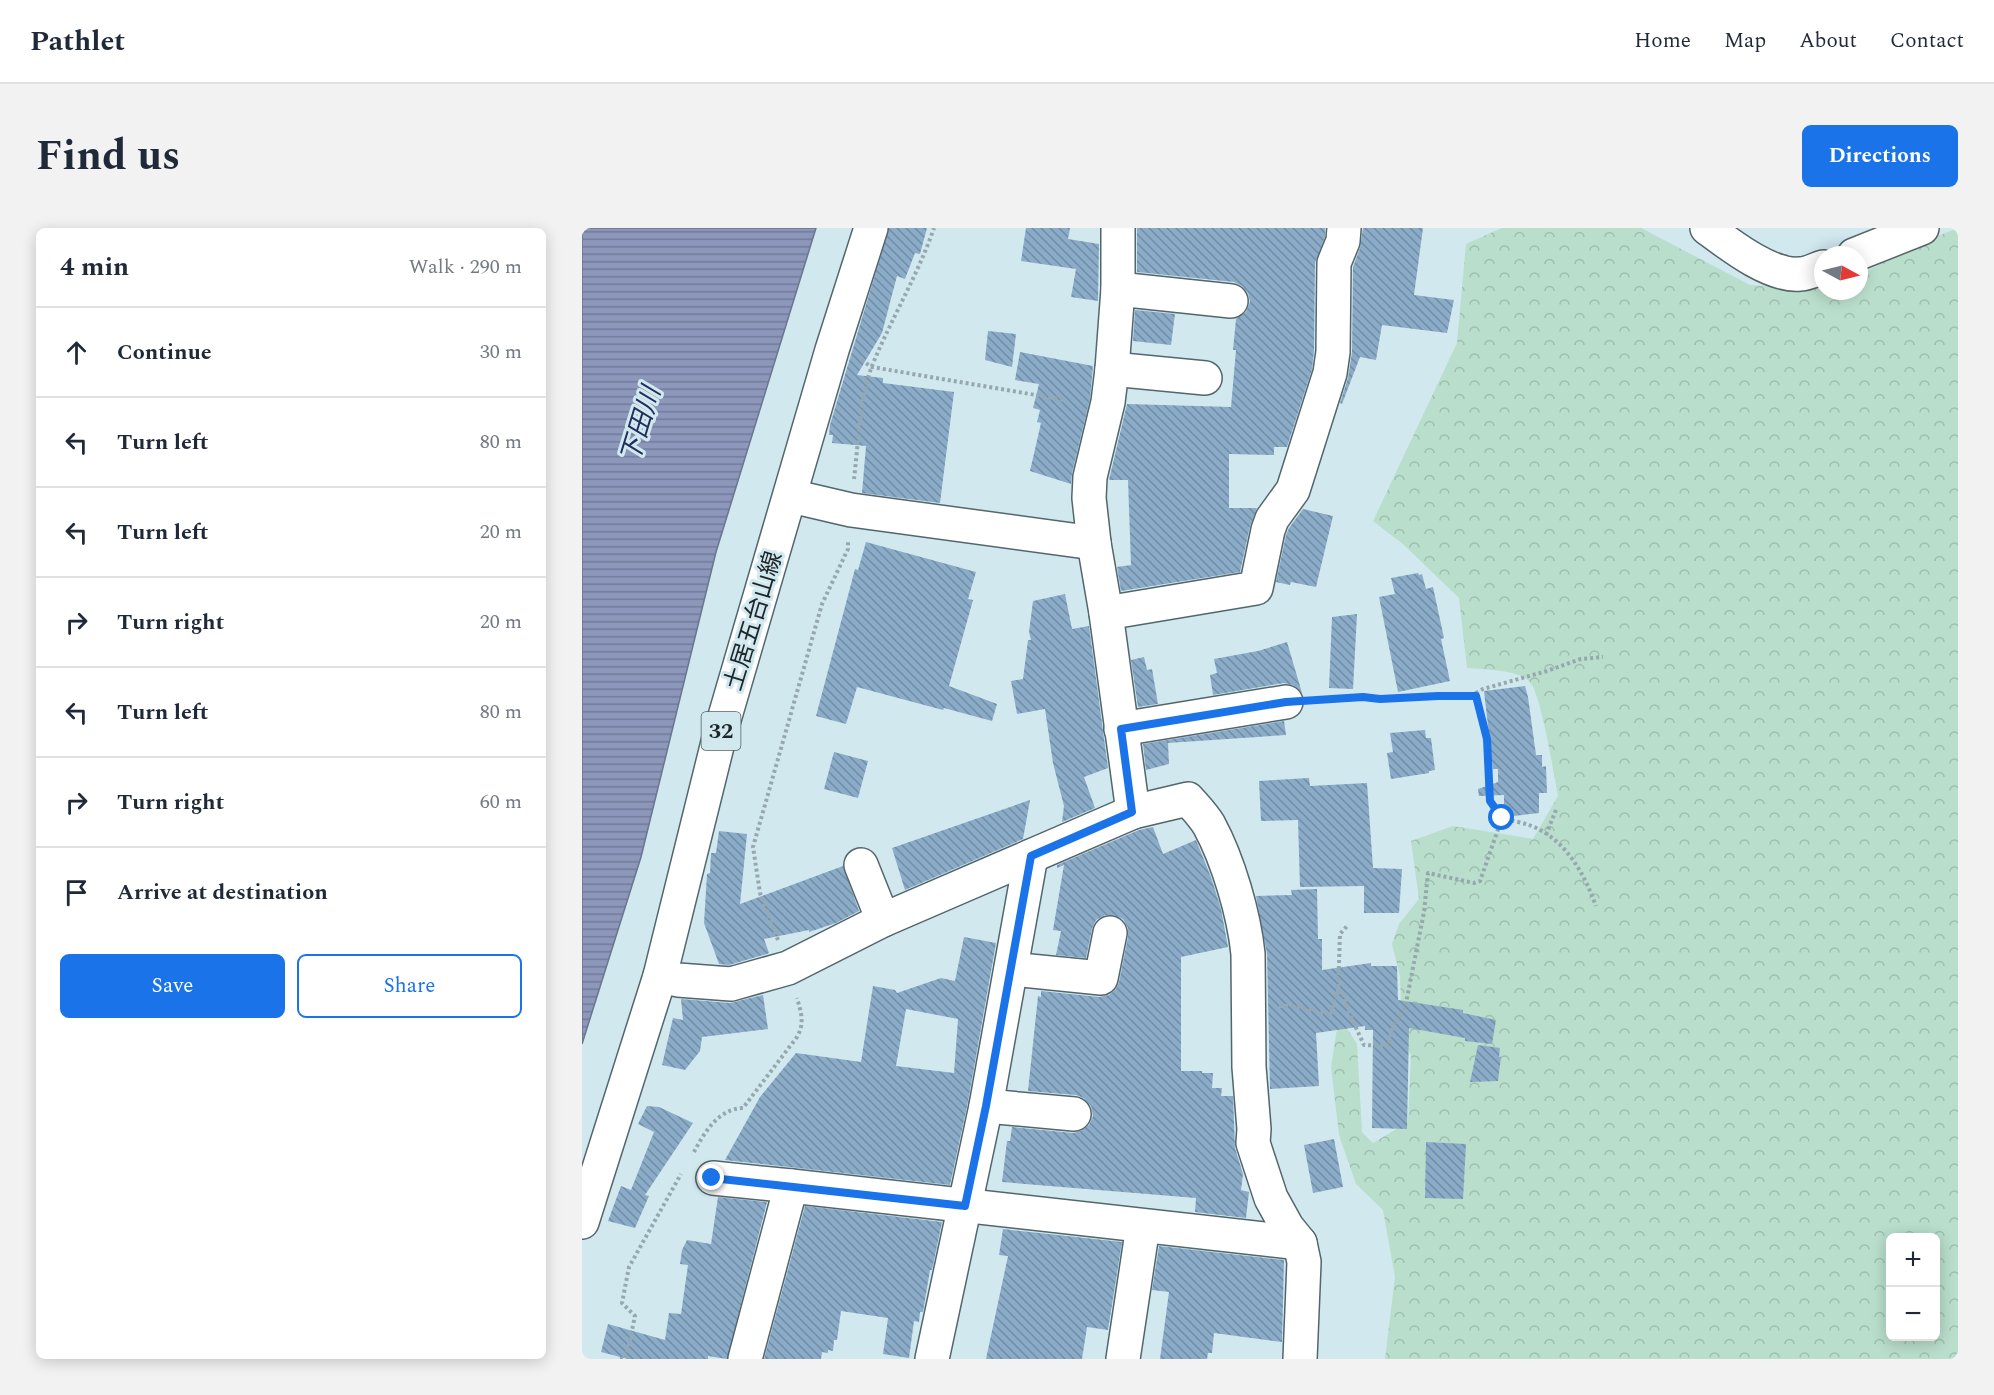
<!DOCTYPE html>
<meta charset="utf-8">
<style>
:root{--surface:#fff;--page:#f2f2f3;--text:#1f2937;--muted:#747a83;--line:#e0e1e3;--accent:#1a73e8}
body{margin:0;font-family:Spectral,"Noto Sans JP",serif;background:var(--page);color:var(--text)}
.controls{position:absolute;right:18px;bottom:18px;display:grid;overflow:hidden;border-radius:9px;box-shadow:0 3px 15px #0003}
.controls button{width:54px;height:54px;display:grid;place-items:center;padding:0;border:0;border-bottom:2px solid var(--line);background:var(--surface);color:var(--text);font:30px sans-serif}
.compass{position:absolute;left:1232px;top:18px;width:54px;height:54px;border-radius:50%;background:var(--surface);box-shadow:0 3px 15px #0003;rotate:97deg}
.stop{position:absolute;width:18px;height:18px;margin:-14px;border:4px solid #1a73e8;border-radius:50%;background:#fff}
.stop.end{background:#1a73e8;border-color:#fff;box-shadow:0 2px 6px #0008}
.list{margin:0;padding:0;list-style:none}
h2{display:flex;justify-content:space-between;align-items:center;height:78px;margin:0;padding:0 24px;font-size:26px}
h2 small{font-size:20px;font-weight:400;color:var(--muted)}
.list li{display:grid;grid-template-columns:39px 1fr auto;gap:18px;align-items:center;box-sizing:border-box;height:90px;padding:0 24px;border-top:2px solid var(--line)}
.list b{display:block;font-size:22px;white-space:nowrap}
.list em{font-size:20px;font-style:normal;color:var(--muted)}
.actions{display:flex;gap:12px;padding:18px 24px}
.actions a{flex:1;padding:14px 0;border:2px solid var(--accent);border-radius:9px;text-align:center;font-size:21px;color:var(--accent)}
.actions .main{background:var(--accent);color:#fff}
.icon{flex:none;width:33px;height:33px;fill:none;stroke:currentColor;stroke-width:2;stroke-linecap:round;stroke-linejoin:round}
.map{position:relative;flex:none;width:1376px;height:1131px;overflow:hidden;border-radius:9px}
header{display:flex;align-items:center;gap:36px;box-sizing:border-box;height:84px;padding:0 30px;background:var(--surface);border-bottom:2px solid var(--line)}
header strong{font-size:28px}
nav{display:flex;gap:33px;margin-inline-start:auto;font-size:21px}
.intro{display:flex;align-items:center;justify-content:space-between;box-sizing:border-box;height:144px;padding:0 36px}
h1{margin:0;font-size:42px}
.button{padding:15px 27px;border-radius:9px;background:var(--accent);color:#fff;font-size:21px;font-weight:700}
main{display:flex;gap:36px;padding:0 36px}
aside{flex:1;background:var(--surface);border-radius:9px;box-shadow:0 3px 15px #0003}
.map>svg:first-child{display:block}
.forest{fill:url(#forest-crowns);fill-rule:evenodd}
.water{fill:url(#water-rules);stroke:#6b758f;stroke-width:1.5}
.building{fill:url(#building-back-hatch);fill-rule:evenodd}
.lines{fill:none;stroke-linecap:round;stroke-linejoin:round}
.street-casing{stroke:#52666c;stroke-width:36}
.primary-casing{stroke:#52666c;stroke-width:36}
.path{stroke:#96a8ae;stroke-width:4;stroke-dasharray:3 3;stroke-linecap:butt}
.street{stroke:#fff;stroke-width:33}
.primary{stroke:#fff;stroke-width:33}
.route{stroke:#1a73e8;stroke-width:8}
.labels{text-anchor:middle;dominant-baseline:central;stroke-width:6;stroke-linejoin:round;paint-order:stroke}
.shield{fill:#d1e8ef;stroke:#536064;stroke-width:1.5}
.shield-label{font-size:22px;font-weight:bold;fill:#1d2528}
.street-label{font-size:24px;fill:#1d2528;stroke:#d1e8ef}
.water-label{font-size:26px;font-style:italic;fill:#232c5b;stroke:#d1e8ef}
</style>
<header>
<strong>Pathlet</strong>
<nav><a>Home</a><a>Map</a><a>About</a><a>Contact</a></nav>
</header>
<div class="intro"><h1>Find us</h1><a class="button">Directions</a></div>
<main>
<aside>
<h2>4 min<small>Walk · 290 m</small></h2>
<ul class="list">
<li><svg class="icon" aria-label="ahead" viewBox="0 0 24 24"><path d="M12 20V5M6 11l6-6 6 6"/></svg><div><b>Continue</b></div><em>30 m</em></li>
<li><svg class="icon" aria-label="left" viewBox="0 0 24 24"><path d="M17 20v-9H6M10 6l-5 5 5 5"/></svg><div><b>Turn left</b></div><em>80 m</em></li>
<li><svg class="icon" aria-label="left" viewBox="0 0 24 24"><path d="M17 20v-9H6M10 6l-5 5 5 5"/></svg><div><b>Turn left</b></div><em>20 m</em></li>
<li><svg class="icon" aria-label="right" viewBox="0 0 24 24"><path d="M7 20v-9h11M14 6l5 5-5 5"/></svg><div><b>Turn right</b></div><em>20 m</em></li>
<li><svg class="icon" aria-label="left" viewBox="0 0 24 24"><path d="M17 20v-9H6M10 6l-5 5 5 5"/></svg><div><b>Turn left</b></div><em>80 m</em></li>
<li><svg class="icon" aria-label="right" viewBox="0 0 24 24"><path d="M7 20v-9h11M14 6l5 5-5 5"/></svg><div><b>Turn right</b></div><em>60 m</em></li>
<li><svg class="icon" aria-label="arrive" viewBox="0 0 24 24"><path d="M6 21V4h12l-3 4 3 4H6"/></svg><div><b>Arrive at destination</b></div></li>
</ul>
<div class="actions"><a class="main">Save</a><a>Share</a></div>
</aside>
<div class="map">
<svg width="1376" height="1131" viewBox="0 0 1376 1131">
<defs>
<pattern id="forest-crowns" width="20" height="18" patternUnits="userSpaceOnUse" patternTransform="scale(1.5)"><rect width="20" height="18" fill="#b9decb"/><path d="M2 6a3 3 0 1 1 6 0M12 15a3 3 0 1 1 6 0" fill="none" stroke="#9fbeae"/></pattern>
<pattern id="water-rules" width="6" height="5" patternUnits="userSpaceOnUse" patternTransform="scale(1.5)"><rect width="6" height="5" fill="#8c97bb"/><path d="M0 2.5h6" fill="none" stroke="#727b98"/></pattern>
<pattern id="building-back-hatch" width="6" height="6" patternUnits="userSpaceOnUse" patternTransform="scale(1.5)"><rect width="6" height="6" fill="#8bacc9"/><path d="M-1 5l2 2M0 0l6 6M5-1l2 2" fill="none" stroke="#718ca3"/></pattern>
</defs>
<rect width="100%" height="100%" fill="#d1e8ef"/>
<!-- forest -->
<path class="forest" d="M920,0H1059L1168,57L1241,61V63H1277V48L1323,21L1376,0V1131H803L813,1049L801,982L774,956L757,907L749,839L757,788L775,816L780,904L791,915L826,894L829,827L810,797L819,777L818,748L810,716L817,696L837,671L829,613L871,598L951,611L976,568C972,547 959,466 948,454C935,441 903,442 885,440L877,370L822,317L791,293L875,115L884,16ZM1308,1010H1354V1108H1308Z"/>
<!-- water -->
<path class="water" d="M0,0H234L134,324L59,629L0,816Z"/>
<!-- building -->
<g class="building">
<path d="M307,0H345L338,26L333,25L323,51L315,48L300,105L275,147L301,150V155L372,164L358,275L280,265L284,218L250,215L251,207H247L248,197Z"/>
<path d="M444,0H488L486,11L517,16L516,73L489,69L494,41L439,33Z"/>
<path d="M555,0H743V9L733,35L732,123L730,141L705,219H692V227L647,226V280H675L668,298L658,344L539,363L535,339L549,337L546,252H527L545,176L649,179L654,122H651L654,91L664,84L668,74L666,65L660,58L652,54L555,44Z"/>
<path d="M781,0H841L832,67L872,72L865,105L800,97L794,132L778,129L760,176L758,175L766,150L770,124L771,39L778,20Z"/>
<path d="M553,82L593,86L589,117L551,113Z"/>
<path d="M406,103L434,106L430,139L403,132Z"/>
<path d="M438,124L511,138L508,171L490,245L489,256L448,243L459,195L455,194L458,182L451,180L457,156L433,152Z"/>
<path d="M721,281L751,288L734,359L709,354L708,357L694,354L704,307L707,300Z"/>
<path d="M284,314L394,344L386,371L391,372L367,458L415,476L410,493L362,480L361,482L275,459L264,496L234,488L273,341L276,342Z"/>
<path d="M836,345L837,347L840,346L844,361L851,359L862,410L859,411L868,453L816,464L797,369L813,366L809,350Z"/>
<path d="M483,366L490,401L507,398L526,540L502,549L513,580L480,594L482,578L471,535L463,481L435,486L429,453L441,451L446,412H449L447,404L451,373Z"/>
<path d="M775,386L771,461L747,460L750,389Z"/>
<path d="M705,414L720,465L711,457L702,455L631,467L628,447L635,445L632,431L676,423Z"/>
<path d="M562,429L565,442L570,441L576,476L556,479L549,432Z"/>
<path d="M943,458L946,469L954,527H960V539L964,538L965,565H957V585L932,588L922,583V567L897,568L896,561L916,554V541H911L902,463Z"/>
<path d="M702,493L704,507L586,515L587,536L564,542L561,516Z"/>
<path d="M843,502L844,510H849L853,542L847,543V545L809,551L805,525L811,524L808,505Z"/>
<path d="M252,524L286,533L276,570L242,561Z"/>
<path d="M727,550L728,558L785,555L791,640L820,641L817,685H782V658L718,659L716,592L679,593L677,553Z"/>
<path d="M448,572L441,611L323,662L310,620Z"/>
<path d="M571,599L581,626L614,612L629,649L639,681L646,719L599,729V843H620V845H631L630,860H640L639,868H651L653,920L661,946L659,962L667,964L664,990L613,984L614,970L420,954L425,913H428L430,899L491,905L499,903L507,897L511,888L509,878L502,870L494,867L446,863L456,768L459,769V763L517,769L527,767L534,761L537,754L546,709V700L541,691L532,687H523L514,692L510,701L504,730L474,727L479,703L471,702L482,637L475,640V637L557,602Z"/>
<path d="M137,603L165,606L158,676L261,638L277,683L254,695L227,704V702L182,711L187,725L185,726L147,737L137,736L122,695L125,646L128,645L129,625H134Z"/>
<path d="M735,661L736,711H740V742L789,735V738H815L816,772L881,782V785L914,792L910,816L883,813V810L827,800L825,901L790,900L791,802H783V798L734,805L737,858L688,861L685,726L674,668L710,667L709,662Z"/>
<path d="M382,709L414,715L386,874L368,957L143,932L178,869L214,825L279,834L291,758L313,762L315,765L359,750L373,753ZM324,781L376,791L372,845L314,838Z"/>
<path d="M181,767L186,801L120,809L118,823L103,842L80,837L91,790L101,792L99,771L148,775Z"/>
<path d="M896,817L918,820L917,829H919L916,853L888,854Z"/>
<path d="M65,878L77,879L111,895L63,967L67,968L53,1000L26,993L39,958L49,962L72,904L56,896Z"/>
<path d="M752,911L761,959L731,965L722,917Z"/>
<path d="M844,914L884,916L881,971L843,970Z"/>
<path d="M136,969L185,974L145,1131L126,1128V1131H46L19,1124L26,1096L83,1112L87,1085L99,1086L106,1037L98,1036L100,1022L105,1012L129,1016Z"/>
<path d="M223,978L360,994L350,1042H348L341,1084H338L337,1094L332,1093L327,1130L301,1126L306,1090L259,1083L255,1112H252L251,1123L246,1122V1125L240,1124L239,1131H182Z"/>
<path d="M421,1001L540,1014L526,1102L505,1099L500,1131H404L426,1028L417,1027Z"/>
<path d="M577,1018L702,1032L700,1114L632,1105L630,1125H626L625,1131H578L587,1064L570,1062Z"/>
</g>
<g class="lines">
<defs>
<g id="street">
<path d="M1125,0C1148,17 1189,49 1218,46C1226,46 1234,41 1241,39"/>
<path d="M1272,27L1340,0"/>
<path d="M536,61L649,73"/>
<path d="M530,141L623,150"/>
<path d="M209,268L269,282L512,315"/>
<path d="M524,385L674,360L686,302L690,291L711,262L748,145L751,124L752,35L761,13L762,0"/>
<path d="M539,501L704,474"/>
<path d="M551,584L606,571C613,579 621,587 627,597C646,632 662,686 666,726L667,839L672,901L671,915L689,970L705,999L718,1015L722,1034L718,1131"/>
<path d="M279,637L301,692"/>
<path d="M429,741L519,750L528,705"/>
<path d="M78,748L96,752L149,756L206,740L301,692L551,584L524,385L512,315L507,270L508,249L526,174L530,141L536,61V0"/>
<path d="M404,878L492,886"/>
<path d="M131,950L209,958"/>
<path d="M163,1131L209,958L718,1015"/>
<path d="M350,1131L404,878L449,628"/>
<path d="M541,1131L561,998"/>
</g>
<path id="primary" d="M0,994L78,748L139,502L250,122L289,0"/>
</defs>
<!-- street casing -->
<use href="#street" class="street-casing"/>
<!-- primary casing -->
<use href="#primary" class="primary-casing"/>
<!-- path -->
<g class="path">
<path d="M279,132L290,139L483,172"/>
<path d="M272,251C276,218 278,168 290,138C309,91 335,49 352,0"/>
<path d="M894,468L905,511L908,573L920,590"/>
<path d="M735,471L781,469L823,471L856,468H894V465L901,461L965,443L999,431L1021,429"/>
<path d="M964,607L974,582"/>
<path d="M196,712L178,665L171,619L240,376L266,321V312"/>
<path d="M756,765L758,706L766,697"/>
<path d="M697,778H712L749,787L754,764L761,765L767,785L782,817L807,818L809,805L812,795L823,780L842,684L846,645L892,655L898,653L920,590C929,593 939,594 947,597C983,610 1002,645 1014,678"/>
<path d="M112,924C122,905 136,881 161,880L215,809C223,795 219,784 215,770"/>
<path d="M38,1131L44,1130L53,1088L40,1075L47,1039L99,946"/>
</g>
<!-- street -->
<use href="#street" class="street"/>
<!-- primary -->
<use href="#primary" class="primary"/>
</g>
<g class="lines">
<!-- route -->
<path class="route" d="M130,950L383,978L404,878L449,628L550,584L539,501L704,474L781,469L798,471L856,468H894L905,511L908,573L920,590"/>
</g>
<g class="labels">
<!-- shield labels -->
<rect class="shield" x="119.5" y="484" width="39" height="38" rx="4.5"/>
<g class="shield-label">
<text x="139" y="503">32</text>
</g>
<!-- street labels -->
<g class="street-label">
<text transform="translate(172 393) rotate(-73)">土居五台山線</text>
</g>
<!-- water labels -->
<g class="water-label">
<text transform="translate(59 197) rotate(-73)">下田川</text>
</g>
</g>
</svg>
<div class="controls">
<button>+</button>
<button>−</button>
</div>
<svg class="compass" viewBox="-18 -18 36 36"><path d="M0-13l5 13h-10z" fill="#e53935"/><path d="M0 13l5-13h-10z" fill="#747a83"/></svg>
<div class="stop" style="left:920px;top:590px"></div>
<div class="stop end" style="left:130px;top:950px"></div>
</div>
</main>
